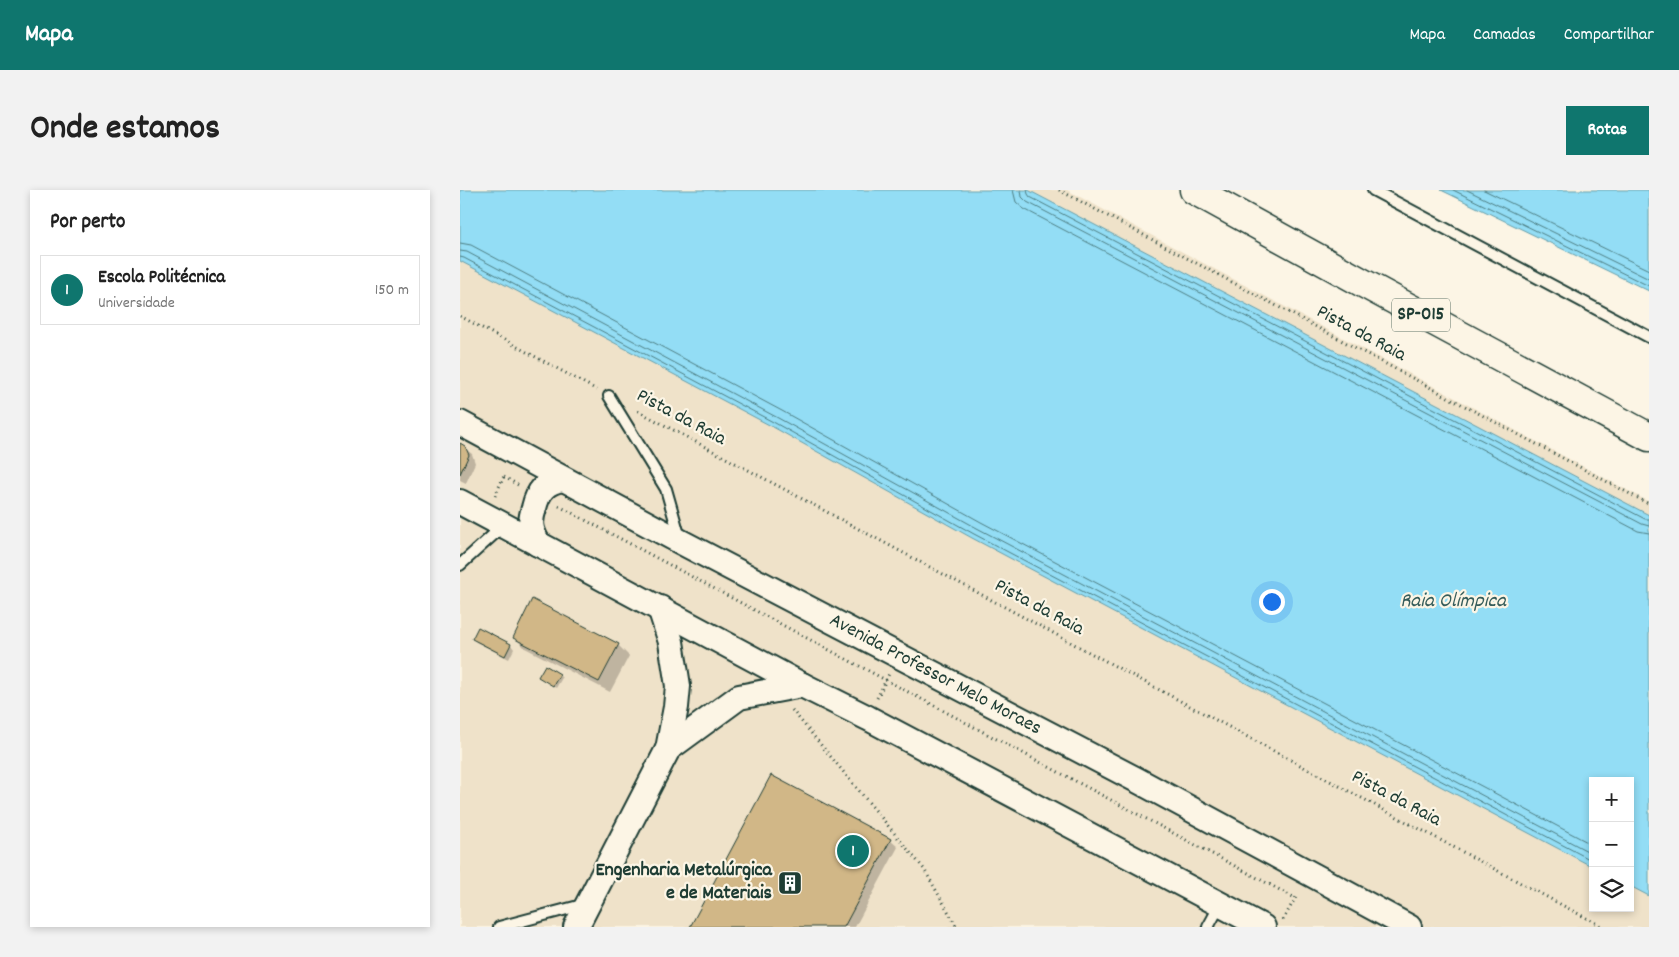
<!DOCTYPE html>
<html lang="pt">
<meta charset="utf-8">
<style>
:root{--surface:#fff;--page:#f2f2f2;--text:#222;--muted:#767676;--line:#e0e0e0;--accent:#0f766e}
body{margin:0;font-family:Dekko,sans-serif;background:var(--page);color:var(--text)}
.controls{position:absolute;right:15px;bottom:15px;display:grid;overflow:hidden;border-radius:0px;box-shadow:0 2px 8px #0003}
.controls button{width:45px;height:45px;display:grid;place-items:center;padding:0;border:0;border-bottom:1px solid var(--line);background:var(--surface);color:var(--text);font:25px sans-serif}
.you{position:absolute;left:811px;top:411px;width:18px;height:18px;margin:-12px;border:4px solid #fff;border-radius:50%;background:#1a73e8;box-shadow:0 0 0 8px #1a73e833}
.badge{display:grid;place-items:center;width:32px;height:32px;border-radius:50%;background:var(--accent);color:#fff;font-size:16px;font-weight:700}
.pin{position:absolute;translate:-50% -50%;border:2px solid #fff;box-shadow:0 1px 5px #0006}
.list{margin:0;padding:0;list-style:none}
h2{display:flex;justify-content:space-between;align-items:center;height:65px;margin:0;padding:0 20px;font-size:21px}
h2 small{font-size:16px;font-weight:400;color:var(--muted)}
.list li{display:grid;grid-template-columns:32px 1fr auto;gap:15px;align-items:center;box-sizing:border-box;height:70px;margin:0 10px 10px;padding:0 10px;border:1px solid var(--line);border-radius:0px}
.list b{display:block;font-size:19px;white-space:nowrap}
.list p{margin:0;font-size:16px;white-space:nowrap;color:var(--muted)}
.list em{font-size:16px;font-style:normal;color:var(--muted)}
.icon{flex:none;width:28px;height:28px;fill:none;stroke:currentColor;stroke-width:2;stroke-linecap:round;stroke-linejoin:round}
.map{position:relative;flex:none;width:1189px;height:737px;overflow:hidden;border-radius:0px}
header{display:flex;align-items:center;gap:30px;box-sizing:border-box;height:70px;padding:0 25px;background:var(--accent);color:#fff}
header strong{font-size:24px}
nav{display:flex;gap:28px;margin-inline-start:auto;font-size:18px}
.intro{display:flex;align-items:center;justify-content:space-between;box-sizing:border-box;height:120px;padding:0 30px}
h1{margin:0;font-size:35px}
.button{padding:12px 22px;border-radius:0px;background:var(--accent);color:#fff;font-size:18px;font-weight:700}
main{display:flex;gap:30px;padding:0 30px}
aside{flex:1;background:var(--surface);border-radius:0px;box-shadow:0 2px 8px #0003}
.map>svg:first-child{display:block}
.built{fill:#efe2c9;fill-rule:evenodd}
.water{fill:#93ddf5;stroke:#659da8}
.shadow{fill:#0003}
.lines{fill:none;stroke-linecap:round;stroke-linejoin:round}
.shore{stroke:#4d7d81;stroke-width:1}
.building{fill:#d1b787;stroke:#1f3d34}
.service-casing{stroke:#1f3d34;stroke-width:14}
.tertiary-casing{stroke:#1f3d34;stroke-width:28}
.motorway-casing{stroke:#1f3d34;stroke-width:31}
.path{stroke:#1f3d34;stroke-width:3;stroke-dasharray:1 4;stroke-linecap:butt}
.service{stroke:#fcf5e5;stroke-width:10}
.tertiary{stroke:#fcf5e5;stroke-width:24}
.motorway{stroke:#fcf5e5;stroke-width:28}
.labels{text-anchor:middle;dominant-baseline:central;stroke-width:4.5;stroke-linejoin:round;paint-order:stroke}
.shield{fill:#fcf5e5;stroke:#617469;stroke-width:1}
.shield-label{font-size:19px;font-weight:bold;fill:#1f3d34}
.street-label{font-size:20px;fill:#1f3d34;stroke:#fcf5e5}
.poi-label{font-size:20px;font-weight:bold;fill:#1f3d34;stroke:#fcf5e5;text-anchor:end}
.water-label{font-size:21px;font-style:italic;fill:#365d5b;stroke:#fcf5e5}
</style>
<header>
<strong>Mapa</strong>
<nav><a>Mapa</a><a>Camadas</a><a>Compartilhar</a></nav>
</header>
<div class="intro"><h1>Onde estamos</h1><a class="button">Rotas</a></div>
<main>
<aside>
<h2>Por perto<small></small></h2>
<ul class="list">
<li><span class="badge">1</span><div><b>Escola Politécnica</b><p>Universidade</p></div><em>150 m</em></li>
</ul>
</aside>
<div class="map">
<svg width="1189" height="737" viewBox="0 0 1189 737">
<rect width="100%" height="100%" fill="#fcf5e5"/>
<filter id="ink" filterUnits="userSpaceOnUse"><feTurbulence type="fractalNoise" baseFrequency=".02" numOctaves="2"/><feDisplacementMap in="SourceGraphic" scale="10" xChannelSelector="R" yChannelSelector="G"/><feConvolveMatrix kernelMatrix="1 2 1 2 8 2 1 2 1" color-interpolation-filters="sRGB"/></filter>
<g filter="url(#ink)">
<!-- built -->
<path class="built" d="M0,0H607L1189,312V737H0ZM1133,591H1170V718H1133Z"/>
<!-- water -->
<g class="water">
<path d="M0,0H568L1189,325V706L1170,696V591H1133V677L512,348L313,237L0,71Z"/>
<path d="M981,0H1189V101Z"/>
</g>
<!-- shadow -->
<g class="shadow">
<path d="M0,255L12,264L15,273L6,293L0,290Z"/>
<path d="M18,438L51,455L54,459L49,469L16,452L13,448Z"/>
<path d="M54,447L158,455L169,466L150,502L65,458Z"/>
<path d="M99,485L102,488L96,498L80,487Z"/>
<path d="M430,650L438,657L395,737H231Z"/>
</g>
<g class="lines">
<!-- shore -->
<g class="shore">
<path d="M553,0L556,12L564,19L1178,341L1189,343"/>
<path d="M561,0L562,7L567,12L1182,334L1189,336"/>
<path d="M567,0L568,4L570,7L1185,329H1189"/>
<path d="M993,0L1189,96"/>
<path d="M1007,0L1189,89"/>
<path d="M1024,0L1189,80"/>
<path d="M0,53L11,55L322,221L521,332L1133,655"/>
<path d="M0,61L7,62L318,228L517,338L1133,664"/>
<path d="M0,67L4,68L315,233L514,344L1133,671"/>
</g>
</g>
<!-- building -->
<g class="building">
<path d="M0,253L5,256L9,265L0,284Z"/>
<path d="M72,409L159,454L139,492L53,448Z"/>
<path d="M18,437L51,454L45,466L12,449Z"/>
<path d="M85,475L100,484L93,496L78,487Z"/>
<path d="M311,585L431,649L384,737H230Z"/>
</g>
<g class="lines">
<defs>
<g id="service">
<path d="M913,0L1189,147"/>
<path d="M149,206L206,299L220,348"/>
<path d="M0,375L43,336"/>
<path d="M39,737L126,714"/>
<path d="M748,737L760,715"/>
</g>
<g id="tertiary">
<path d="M0,233L221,352L677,590L949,737"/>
<path d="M0,312L342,495L408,528L803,737"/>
<path d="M78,354C76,349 73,344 72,339C70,332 72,324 74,318C78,301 85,292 103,289"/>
<path d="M208,559L279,507L342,495"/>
<path d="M116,737L208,559L216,517L218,496L211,452L200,418"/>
</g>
<path id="motorway" d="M734,0L903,93L1189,247"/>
</defs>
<!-- service casing -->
<use href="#service" class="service-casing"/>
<!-- tertiary casing -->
<use href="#tertiary" class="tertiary-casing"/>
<!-- motorway casing -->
<use href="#motorway" class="motorway-casing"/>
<!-- path -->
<g class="path">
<path d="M599,0L1189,314"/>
<path d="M0,126L137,200"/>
<path d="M178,221L1143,737"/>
<path d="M44,287L60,296"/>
<path d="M35,306L44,286"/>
<path d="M99,316L835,708"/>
<path d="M417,508L429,484"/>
<path d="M332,520L464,679L497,737"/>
<path d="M823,730L836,707"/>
</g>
<!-- service -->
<use href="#service" class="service"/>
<!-- tertiary -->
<use href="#tertiary" class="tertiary"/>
<!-- motorway -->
<use href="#motorway" class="motorway"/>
</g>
</g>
<!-- icons -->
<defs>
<symbol id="building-square" viewBox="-11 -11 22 22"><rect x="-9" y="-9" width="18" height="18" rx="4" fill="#1f3d34" stroke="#fcf5e5"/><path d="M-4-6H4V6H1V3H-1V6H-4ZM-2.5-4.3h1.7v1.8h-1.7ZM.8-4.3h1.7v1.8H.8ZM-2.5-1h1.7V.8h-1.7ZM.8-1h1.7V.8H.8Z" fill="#fff"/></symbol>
</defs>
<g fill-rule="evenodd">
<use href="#building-square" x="316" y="679" width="28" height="28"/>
</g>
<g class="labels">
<!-- shield labels -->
<rect class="shield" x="932" y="108.5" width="58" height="33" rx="4"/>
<g class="shield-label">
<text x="961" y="125">SP-015</text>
</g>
<!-- street labels -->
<g class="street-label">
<text transform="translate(901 144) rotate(28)">Pista da Raia</text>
<text transform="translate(221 228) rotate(28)">Pista da Raia</text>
<text transform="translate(579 418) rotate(28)">Pista da Raia</text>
<text transform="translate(475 485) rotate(28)">Avenida Professor Melo Moraes</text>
<text transform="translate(936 609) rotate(28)">Pista da Raia</text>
</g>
<!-- poi labels -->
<g class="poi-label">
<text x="312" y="681">Engenharia Metalúrgica<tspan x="312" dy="23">e de Materiais</tspan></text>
</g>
<!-- water labels -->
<g class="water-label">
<text x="993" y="412">Raia Olímpica</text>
</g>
</g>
</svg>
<div class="controls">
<button>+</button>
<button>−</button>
<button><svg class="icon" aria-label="layers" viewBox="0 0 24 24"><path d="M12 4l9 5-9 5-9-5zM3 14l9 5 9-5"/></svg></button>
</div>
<div class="you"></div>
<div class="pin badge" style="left:393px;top:661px">1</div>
</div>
</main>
